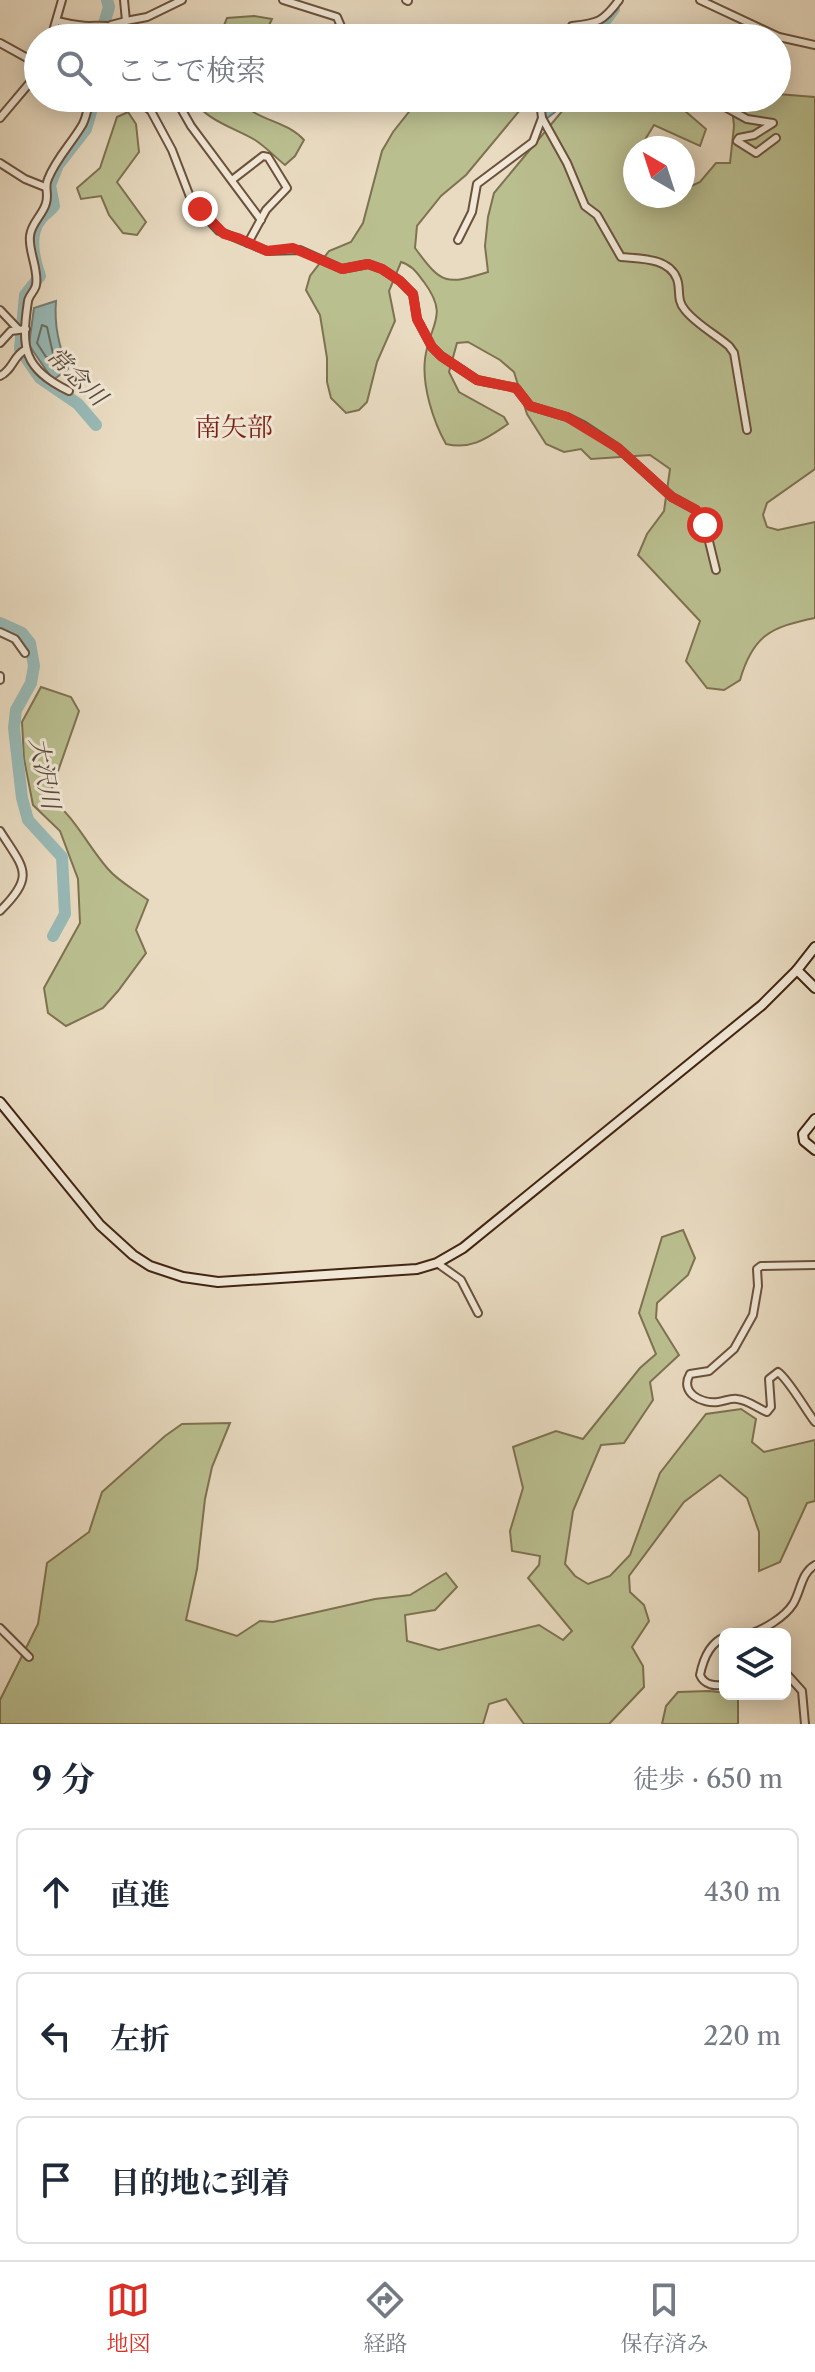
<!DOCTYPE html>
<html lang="ja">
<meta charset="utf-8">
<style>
:root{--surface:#fff;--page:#f6f6f7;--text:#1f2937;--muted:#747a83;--line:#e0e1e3;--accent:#d93025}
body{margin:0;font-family:"Libre Caslon Text","Noto Serif JP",serif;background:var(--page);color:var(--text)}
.controls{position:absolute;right:24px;bottom:24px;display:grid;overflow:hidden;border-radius:12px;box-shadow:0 4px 20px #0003}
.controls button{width:72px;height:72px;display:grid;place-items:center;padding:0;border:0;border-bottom:2px solid var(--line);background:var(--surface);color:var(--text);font:40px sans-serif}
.compass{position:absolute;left:623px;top:136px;width:72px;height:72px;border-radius:50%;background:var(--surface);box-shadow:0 4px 20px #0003;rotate:321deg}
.stop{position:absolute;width:24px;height:24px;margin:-18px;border:6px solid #d93025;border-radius:50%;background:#fff}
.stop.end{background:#d93025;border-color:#fff;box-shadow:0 2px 8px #0008}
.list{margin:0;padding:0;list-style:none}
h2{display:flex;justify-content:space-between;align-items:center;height:104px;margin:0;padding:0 32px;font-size:34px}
h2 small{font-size:26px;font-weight:400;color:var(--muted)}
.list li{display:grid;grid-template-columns:52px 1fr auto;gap:24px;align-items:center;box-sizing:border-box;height:128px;margin:0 16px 16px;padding:0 16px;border:2px solid var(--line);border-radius:12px}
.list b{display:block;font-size:30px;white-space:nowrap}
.list em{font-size:26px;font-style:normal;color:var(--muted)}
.icon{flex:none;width:44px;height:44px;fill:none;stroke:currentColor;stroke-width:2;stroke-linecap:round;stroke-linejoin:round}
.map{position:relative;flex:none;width:815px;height:1724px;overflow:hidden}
.search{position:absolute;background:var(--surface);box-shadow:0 4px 20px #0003;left:24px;right:24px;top:24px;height:88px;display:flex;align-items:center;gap:20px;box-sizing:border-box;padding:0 28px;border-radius:44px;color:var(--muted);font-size:30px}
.sheet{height:536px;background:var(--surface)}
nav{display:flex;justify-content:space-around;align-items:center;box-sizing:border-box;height:112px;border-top:2px solid var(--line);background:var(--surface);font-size:22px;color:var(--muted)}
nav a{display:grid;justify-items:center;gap:4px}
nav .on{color:var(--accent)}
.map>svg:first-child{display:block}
.green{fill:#babf90;stroke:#7e7250;stroke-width:2}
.water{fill:#98bab7;stroke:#767e75;stroke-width:2}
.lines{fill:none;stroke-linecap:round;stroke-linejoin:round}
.shore{stroke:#6d6f64;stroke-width:2}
.river{stroke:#98bab7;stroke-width:12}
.street-casing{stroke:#6c523d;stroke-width:10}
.secondary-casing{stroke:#422411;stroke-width:12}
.street{stroke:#f1e8d7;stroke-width:6}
.secondary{stroke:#f1e8d7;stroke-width:8}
.route{stroke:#d93025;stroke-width:10}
.labels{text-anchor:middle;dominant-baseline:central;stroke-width:6;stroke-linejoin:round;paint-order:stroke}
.water-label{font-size:24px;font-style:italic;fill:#584a3a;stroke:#f1e8d7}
.quarter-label{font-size:26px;fill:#7a1f14;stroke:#f1e8d7}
</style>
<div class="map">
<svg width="815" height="1724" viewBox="0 0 815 1724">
<rect width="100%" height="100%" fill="#e9dbc1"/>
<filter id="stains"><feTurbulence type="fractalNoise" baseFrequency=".0025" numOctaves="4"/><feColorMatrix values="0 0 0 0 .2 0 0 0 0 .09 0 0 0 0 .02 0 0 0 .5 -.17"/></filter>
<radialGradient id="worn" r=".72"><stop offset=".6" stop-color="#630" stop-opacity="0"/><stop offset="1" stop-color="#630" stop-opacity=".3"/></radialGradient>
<!-- green -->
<g class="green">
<path d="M254,16L272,19L263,38H219L227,18Z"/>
<path d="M777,94L815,97V469L767,503L763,515L767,527L778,530L815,522V618C771,627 753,635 740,680L724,690L707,688L686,661L700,621L638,555L647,534L664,511L670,469L650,455L591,459L581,449L564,452L546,444L527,414L514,372L500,360L468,342L457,343L449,372L459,392L504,417L508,424C487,438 472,450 446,444C433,421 422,386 425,359C429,324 450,317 424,282C417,273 412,265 401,262L389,291L395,321L377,362L367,402L359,410L346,413L331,398L327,382V358L320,315L306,290L310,276L329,251L351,242L363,223L382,151L393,132L420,98H530L466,175L441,196L417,226L415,248C442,285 446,285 488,272L485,246L488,217L494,193L573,98H670L706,129L700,146L654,125L640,148H635V196H683V190L700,182L716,163H730L734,126L731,98H777Z"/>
<path d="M193,98H237C256,122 285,119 304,140L295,156L285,165C275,157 266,147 255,140C235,128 204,120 193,98Z"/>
<path d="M128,112L136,124L139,152L117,182L146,222L137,235L123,233L109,215L101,196L81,199L77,188L100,168L117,117Z"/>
<path d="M41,687L71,697L79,711L49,797C75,817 87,845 108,869C118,881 135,890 148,900L136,930L146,953L118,991L103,1008L66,1026L48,1013L44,988L80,923L78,879L60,831L33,805L24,759L22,722Z"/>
<path d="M683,1230L695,1258L688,1275L657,1303L656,1318L679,1355L650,1382L653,1400L624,1443L601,1445L573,1511L565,1564L575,1576L588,1584L610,1576L630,1555L660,1473L706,1414L741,1409L756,1419L752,1442L764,1452L815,1440V1501L807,1503L780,1562L759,1571V1532L747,1498L720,1475L684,1502L629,1576L630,1592L644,1605L649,1621L632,1647L643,1666L644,1687L609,1724H524L506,1699L489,1704L483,1724H0V1700L38,1624L47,1563L89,1532L102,1492L165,1436L182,1424L230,1423L212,1467L205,1499L197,1569L186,1620L237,1636L260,1621L273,1622L375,1599L410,1595L446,1573L457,1587L435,1610L405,1615L407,1641L439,1650L539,1625L563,1640L572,1631L528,1578L539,1565L540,1556L512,1551L510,1531L523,1488L513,1447L556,1431L583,1439L640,1368L656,1354L639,1313L662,1237Z"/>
<path d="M709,1691L738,1694V1724H662L666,1706L678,1692Z"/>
</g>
<!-- water -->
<g class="water">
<path d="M550,98H573L546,119L542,110Z"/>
<path d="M56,301C54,326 59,346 68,369L53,380L29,345L34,308Z"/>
</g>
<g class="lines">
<!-- shore -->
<path class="shore" d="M42,325L47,327L53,354L50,358L46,357L37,343Z"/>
<!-- river -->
<g class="river">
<path d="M107,0L109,7L101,34L113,38"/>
<path d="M599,29L614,9"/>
<path d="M95,98L86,129L58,165L50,185L54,206C50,212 45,213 41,219C28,234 34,259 40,276L25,295L20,349L40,378L78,404L96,425"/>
<path d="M0,623L22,633L30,643L34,666L31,683L16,710L14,728L22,798L28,820L62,857L65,914L53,936"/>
</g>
<defs>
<g id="street">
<path d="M283,0L337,17L346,38"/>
<path d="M406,0L408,1"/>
<path d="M700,0L779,37L815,45"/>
<path d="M57,21C67,23 79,26 89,26C104,26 116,23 123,38"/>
<path d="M126,21L147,17L182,0"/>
<path d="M111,25L126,21L124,0"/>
<path d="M51,38L62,0"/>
<path d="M217,38L227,34L228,38"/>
<path d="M571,38L572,26C598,23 603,22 619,0"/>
<path d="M0,43L38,64"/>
<path d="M136,98L151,111L172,150L192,202L219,231L267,251L300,250L342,269L368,264L382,269L400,281L413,294L417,319L432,347L441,356L477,380L516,388L530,406L567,417L583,425L618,448L672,497L696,510L705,525L716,570"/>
<path d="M175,98L191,126L261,220"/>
<path d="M548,98L541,110L542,118L567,163L585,206L597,215L621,257C639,259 669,257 677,279C681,290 676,300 685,310C696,324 715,334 729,346L734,353L747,430"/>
<path d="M709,98L747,119L773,123L754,135L739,138L737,141L756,153L776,138"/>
<path d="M0,118L38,73"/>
<path d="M0,163L25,179L45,187"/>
<path d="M232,180L263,156L268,157L287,188L266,210L248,243"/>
<path d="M458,240L472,212L477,184L533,142L542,118"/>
<path d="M0,310L18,329"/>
<path d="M0,343L11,331L26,329"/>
<path d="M0,376C13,370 13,356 25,350"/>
<path d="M69,391C23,369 21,348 28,301C29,295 35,291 36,285C39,269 28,251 30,236C31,223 43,215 46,203C49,194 44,187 48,179C56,159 70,145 81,127C87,119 87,107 91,98"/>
<path d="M0,632L15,639L25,653"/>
<path d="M0,676V680"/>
<path d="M0,831C24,869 36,875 0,911"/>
<path d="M437,1263L461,1280L478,1313"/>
<path d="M815,1265L761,1266L757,1269L758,1286L753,1315L734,1349L709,1371L690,1374C679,1393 702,1404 718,1402C725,1401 731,1398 737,1399C748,1400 757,1408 767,1412L771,1407L769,1379L778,1372C789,1380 805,1409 815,1422"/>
<path d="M0,1628L29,1657"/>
<path d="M750,1634C764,1629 784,1618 793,1604C801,1591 801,1573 815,1565"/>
<path d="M725,1637C709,1643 703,1660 700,1675C704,1685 716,1687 725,1684"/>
<path d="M785,1672L802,1691L805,1724"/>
</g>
<g id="secondary">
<path d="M815,947L797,970L815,988"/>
<path d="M0,1102L100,1225L133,1255L150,1266L183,1277L218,1282L417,1269L437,1263L463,1248L762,1005L797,970"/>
<path d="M815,1119L803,1134L804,1141L815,1150"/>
</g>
</defs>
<!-- street casing -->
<use href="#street" class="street-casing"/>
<!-- secondary casing -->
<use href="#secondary" class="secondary-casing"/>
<!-- street -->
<use href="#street" class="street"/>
<!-- secondary -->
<use href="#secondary" class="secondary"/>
</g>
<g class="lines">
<!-- route -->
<path class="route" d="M200,209L224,234L238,238L267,251L293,248L342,269L368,264L382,269L400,281L413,294L417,319L432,347L441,356L477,380L516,388L530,406L567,417L618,448L672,497L696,510L705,525"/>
</g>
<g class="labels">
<!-- water labels -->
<g class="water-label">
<text transform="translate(77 376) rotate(44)">常念川</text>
<text transform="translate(45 773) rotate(79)">大沢川</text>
</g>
<!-- quarter labels -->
<g class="quarter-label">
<text x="234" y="427">南矢部</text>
</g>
</g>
<rect width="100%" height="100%" filter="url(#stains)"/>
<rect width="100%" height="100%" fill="url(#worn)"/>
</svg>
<div class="controls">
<button><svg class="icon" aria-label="layers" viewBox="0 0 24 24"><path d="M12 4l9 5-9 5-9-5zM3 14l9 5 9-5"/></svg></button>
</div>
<svg class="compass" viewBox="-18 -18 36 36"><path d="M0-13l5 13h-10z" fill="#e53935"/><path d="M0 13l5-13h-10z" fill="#747a83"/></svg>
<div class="stop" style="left:705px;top:525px"></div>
<div class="stop end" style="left:200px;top:209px"></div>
<div class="search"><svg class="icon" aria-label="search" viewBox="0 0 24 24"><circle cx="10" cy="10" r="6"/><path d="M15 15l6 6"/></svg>ここで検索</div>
</div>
<section class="sheet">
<h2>9 分<small>徒歩 · 650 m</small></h2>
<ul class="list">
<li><svg class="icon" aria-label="ahead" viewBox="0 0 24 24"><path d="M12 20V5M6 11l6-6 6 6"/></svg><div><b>直進</b></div><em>430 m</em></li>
<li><svg class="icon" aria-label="left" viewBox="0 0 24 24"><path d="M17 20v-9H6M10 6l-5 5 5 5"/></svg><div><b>左折</b></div><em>220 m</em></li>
<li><svg class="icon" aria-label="arrive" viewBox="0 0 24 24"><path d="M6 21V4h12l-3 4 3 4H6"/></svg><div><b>目的地に到着</b></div></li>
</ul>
</section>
<nav>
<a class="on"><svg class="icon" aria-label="map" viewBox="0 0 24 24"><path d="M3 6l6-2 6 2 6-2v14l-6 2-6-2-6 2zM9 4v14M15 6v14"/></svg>地図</a>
<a><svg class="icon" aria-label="directions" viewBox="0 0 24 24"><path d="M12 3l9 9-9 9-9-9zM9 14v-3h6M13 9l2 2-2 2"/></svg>経路</a>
<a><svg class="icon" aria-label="saved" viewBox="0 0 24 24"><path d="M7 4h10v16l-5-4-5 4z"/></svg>保存済み</a>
</nav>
